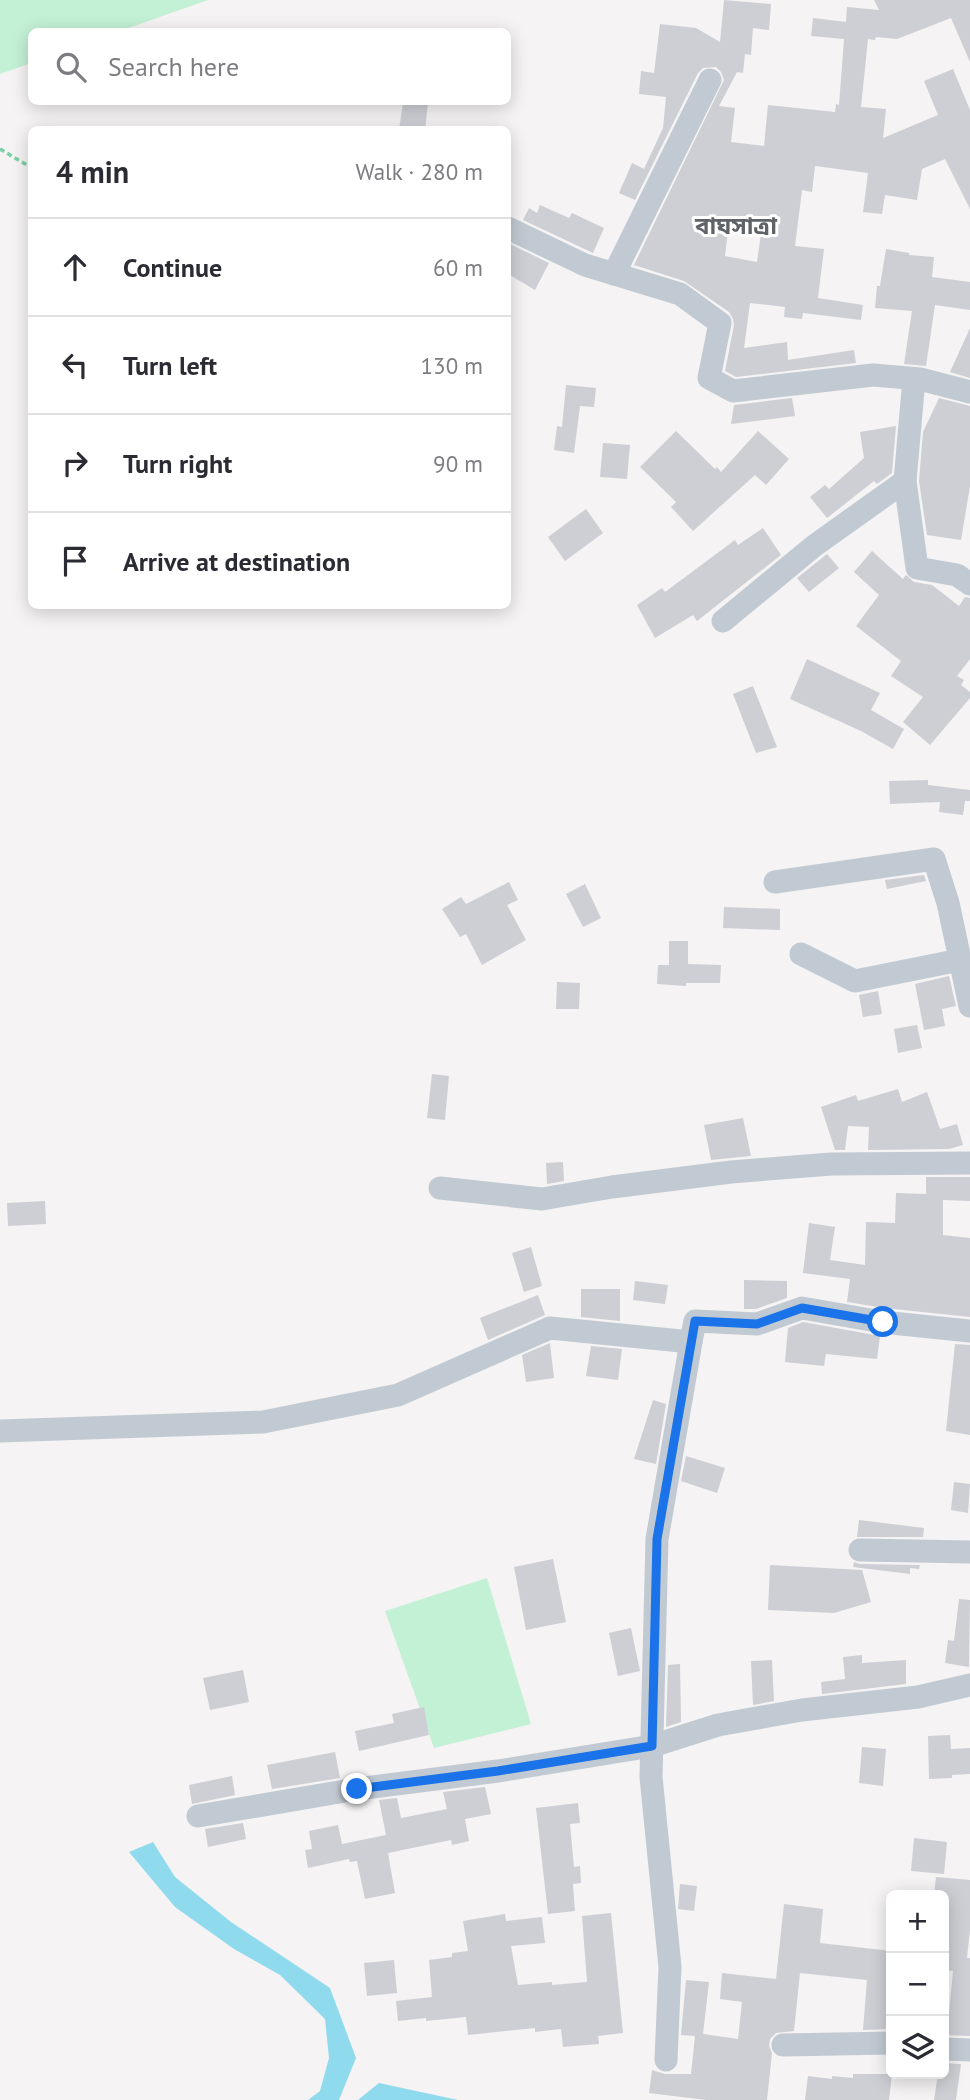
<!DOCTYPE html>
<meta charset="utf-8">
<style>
:root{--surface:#fff;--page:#f2f2f3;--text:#2b2b33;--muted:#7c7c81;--line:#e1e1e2}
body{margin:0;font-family:"PT Sans","Noto Sans Bengali",sans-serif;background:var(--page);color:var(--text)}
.controls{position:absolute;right:21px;bottom:21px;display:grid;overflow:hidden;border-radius:10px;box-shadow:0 4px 18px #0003}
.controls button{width:63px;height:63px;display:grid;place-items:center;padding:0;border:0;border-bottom:2px solid var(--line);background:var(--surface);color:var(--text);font:35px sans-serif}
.stop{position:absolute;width:21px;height:21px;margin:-16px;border:5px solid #1a73e8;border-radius:50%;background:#fff}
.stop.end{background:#1a73e8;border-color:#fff;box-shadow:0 2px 7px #0008}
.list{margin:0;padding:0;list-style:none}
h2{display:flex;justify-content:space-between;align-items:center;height:91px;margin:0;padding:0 28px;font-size:30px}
h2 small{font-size:23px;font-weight:400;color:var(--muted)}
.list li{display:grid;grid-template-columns:46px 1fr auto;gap:21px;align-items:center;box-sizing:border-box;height:98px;padding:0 28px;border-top:2px solid var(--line)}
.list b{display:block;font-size:26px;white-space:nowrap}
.list em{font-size:23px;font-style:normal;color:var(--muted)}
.icon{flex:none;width:38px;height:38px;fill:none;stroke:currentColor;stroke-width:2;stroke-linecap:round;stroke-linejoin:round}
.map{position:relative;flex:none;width:970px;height:2100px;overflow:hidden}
.search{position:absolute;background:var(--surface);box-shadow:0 4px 18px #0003;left:28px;top:28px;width:483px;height:77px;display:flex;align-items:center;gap:18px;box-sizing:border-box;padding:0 24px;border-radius:10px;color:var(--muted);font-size:26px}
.panel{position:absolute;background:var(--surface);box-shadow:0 4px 18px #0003;left:28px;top:126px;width:483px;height:483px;border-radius:10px}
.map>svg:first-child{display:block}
.green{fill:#c3f1d5}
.water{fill:#90daee}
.building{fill:#cdcfd5;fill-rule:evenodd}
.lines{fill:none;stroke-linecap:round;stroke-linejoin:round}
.path{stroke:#7ad0a6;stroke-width:3.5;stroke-dasharray:5 3.5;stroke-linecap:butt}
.minor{stroke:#c1cad2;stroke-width:23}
.route{stroke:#1a73e8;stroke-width:9}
.labels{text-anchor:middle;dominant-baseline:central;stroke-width:6;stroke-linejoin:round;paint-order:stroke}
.quarter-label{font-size:24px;font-weight:bold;fill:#5f6368;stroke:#fff}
</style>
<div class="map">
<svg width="970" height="2100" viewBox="0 0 970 2100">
<rect width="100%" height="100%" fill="#f5f3f3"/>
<!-- green -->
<g class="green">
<path d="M0,0H208L120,31L32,32L31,63L0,74Z"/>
<path d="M487,1578L531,1724L434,1748L385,1611Z"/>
</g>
<!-- water -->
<g class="water">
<path d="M153,1842L175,1877L231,1922L330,1988L356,2058L339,2100H308L320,2091L329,2058L325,2019L280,1975L234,1949L175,1907L129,1852Z"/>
<path d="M379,2083L458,2100H358Z"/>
</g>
<!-- building -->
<g class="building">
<path d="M724,0L771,4L769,30L753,28L751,55L745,54L743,73L737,72L719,106L735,108L731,142L764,146L768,105L835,112L836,104L839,105L844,39L811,36L813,18L846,22L847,7L879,10L874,0H970V62L951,18L897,39L876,37L875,40L868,39L861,107L886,109L883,138L938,115L924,81L953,69L970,110V209L945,159L922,169L917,200L885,195L882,214L863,212L868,173L815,166L812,192L802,190L795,246L824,249L818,298L863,305L861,320L803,313L802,319L784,317L785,307L750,303L744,348L787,342L788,360L854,350L856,363L736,377L725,371L734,325L733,319L729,312L684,281L634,265L724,80L721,72L716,67L703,68L698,73L635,200L619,193L632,163L644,169L663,128L666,97L639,94L641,71L654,73L660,24L696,28L720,42ZM729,223L762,227L757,262L725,256Z"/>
<path d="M403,102L428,103L425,130H399Z"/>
<path d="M540,205L569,218L572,213L604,228L593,253L523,220L529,208L537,213Z"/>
<path d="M508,243L549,263L535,290L508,274Z"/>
<path d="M886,249L909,253V255L934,257L932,277L970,282V310L935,305L926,366L904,364L912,311L875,308L877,286H880Z"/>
<path d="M970,328V378L950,372Z"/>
<path d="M566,385L596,388L594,407L580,406L574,453L554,450L557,426L562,427Z"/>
<path d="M792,398L795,416L731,424L734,405Z"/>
<path d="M939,398L970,406V486L961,540L927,535L919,481L923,432Z"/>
<path d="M896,426L892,473L877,484L874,481L827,518L810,497L825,485L829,489L864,458L860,432Z"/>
<path d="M676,431L715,469L717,467L721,472L758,431L789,459L766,485L755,475L693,531L671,507L676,502L640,467Z"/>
<path d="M603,443L630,445L627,479L600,477Z"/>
<path d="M586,509L603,533L565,561L548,537Z"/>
<path d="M763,528L781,555L697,621L693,615L655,638L637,605L662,588L665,592L735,540L738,545Z"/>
<path d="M872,551L903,579L906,575L914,582L932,585L959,606L965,597L970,598V659L957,676L964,680L961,685L970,692V698L930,745L903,722L923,697L891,676L901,661L856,626L879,595L854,572Z"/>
<path d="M827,554L839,568L809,592L797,578Z"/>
<path d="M807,659L880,693L871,710L904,729L893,749L861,731L790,699Z"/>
<path d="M753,686L777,747L756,753L733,694Z"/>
<path d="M928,780V785L970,790V801H965L963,815L939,812L940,802L890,804L889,781Z"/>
<path d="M924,875L926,881L887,889L885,880Z"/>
<path d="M509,882L518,900L507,905L526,940L482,965L466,934L460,937L442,909L461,897L466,904Z"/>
<path d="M585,884L601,918L583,927L566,894Z"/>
<path d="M724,907L780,909V930L723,928Z"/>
<path d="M669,941H688V964L721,965L720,983H686V986L657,984L658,965H669Z"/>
<path d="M949,976L956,1006L942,1009L945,1026L924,1030L915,984Z"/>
<path d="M557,982L580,983L579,1009H556Z"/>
<path d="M878,991L882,1014L863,1017L859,995Z"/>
<path d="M917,1025L922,1048L898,1053L894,1029Z"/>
<path d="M432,1074L449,1076L445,1120L427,1118Z"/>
<path d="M898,1089L902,1102L927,1092L940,1129L957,1124L963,1145L949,1149L868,1150L869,1127L848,1126L845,1150H835L821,1107L856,1095L858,1101Z"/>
<path d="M743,1118L751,1156L711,1160L704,1125Z"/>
<path d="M563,1162L564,1181L547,1184L546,1163Z"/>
<path d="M926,1177H970V1201L943,1200V1235L970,1238V1317L884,1308L847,1302L850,1279L803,1273L809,1223L835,1227L830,1260L865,1265L866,1222L895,1223L896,1193L926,1194Z"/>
<path d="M45,1201L46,1224L8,1226L7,1203Z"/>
<path d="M531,1247L542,1286L524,1292L512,1253Z"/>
<path d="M744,1280L787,1281V1298L756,1309H744Z"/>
<path d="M635,1281L668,1285L665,1304L633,1300Z"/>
<path d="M581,1289H620V1321L581,1317Z"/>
<path d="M538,1295L545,1315L488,1340L480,1318Z"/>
<path d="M803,1322L880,1336L877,1359L826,1354L824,1366L785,1362L788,1328Z"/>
<path d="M550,1343L554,1378L526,1382L522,1355Z"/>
<path d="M955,1344L970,1345V1435L946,1431Z"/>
<path d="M591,1346L622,1349L618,1380L586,1376Z"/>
<path d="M653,1400L666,1404L656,1464L634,1459Z"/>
<path d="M686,1456L725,1468L717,1493L681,1481Z"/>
<path d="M954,1482L970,1484L968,1513L951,1510Z"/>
<path d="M859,1520L924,1528L923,1537H857Z"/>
<path d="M553,1559L566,1622L526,1630L514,1567Z"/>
<path d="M854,1562L860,1564L920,1565L919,1569L910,1568V1574L853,1567Z"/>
<path d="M770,1565L862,1570L871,1602L834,1613L768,1610Z"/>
<path d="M959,1599L970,1600L969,1667L945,1663L948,1640L954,1641Z"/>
<path d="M631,1628L640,1671L618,1676L609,1633Z"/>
<path d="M862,1655V1663L906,1660V1684L822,1694L821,1682L845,1679L843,1657Z"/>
<path d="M772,1660L774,1701L753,1705L751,1661Z"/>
<path d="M680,1664L681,1722L666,1727L668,1665Z"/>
<path d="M243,1670L249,1702L210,1710L203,1678Z"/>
<path d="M424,1707L429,1735L359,1751L355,1731L394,1723L392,1714Z"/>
<path d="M950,1735L951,1749L970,1748V1774L952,1775V1778L929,1779L928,1736Z"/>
<path d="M862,1747L886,1749L883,1786L859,1783Z"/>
<path d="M335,1752L340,1778L272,1789L267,1765Z"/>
<path d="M232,1776L235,1795L192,1804L189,1785Z"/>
<path d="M485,1787L491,1814L465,1819L469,1841L452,1845L451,1840L388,1853L395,1893L365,1899L357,1861L350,1862L349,1859L308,1868L305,1850L312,1849L309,1831L338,1825L342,1844L386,1835L379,1800L397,1798L401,1818L447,1809L443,1792Z"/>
<path d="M578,1803L580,1823L570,1824L574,1867L580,1866L581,1883L573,1884L575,1911L548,1914L536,1808Z"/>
<path d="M243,1823L246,1839L208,1847L205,1829Z"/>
<path d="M914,1838L947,1842L944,1874L911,1871Z"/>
<path d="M936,1877L970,1880V1930L967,1958H970V2036L944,2035V2013H949L953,1971L944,1970V1895H934Z"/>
<path d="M680,1884L697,1886L694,1911L678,1909Z"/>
<path d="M784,1904L823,1909L820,1943L891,1951V2029L863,2030L867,1980L800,1973L794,2031L776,2033L770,2039L769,2046L772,2053L767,2100H706L649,2093L652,2070L665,2074H691L695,2036L681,2035L686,1980L709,1982L703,2034L738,2039L742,2002L720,1999L722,1973L776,1979Z"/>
<path d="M611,1913L623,2033L598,2036L599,2044L563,2047L561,2029L535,2032V2028L468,2035L466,2017L426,2021V2018L398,2021L396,2001L432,1997L429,1960L452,1957V1953L468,1951L463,1921L505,1914L506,1921L542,1917L545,1943L511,1946L518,1985L552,1982V1985L587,1982L582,1916Z"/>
<path d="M394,1960L397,1993L367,1996L364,1963Z"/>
<path d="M944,2063L961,2064L956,2100H934L938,2074H944Z"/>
<path d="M853,2074H892L889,2100H805L808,2076L832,2079V2076L853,2078Z"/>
</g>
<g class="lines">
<!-- path -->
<path class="path" d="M0,149L32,168"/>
<!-- minor -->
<g class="minor">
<path d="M508,228L585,265L680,294L720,323L709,378L733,391L873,375L920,379L970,392"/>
<path d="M614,274L710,80"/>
<path d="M905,481L917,568L957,575L970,584"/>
<path d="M723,621L814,546L905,481L914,379"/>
<path d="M775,882L934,859L948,903L970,1006"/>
<path d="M801,954L855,981L960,960"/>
<path d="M440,1188L542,1199L612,1187L731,1172L831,1164L970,1163"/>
<path d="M0,1431L263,1422L398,1395L550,1328L691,1342L695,1321L757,1324L802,1308L882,1322L970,1331"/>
<path d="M860,1550L970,1552"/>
<path d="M198,1816L357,1789L498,1771L652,1746L718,1725L802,1710L918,1697L970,1685"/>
<path d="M783,2045L891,2043"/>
<path d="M944,2049L970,2050"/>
<path d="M666,2060L670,1967L651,1777L657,1539L691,1342"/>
</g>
</g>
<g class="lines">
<!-- route -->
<path class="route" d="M357,1789L498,1771L652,1746L657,1539L695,1321L757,1324L802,1308L883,1322"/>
</g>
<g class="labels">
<!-- quarter labels -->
<g class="quarter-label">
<text x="736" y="225">বাঘসাত্রা</text>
</g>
</g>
</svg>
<div class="controls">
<button>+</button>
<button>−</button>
<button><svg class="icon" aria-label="layers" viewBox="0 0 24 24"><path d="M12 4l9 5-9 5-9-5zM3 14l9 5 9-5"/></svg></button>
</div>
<div class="stop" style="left:883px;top:1322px"></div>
<div class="stop end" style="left:357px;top:1789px"></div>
<div class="search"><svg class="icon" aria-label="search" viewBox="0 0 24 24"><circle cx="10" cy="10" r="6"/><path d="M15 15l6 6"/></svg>Search here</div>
<section class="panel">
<h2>4 min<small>Walk · 280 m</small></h2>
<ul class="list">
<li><svg class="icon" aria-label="ahead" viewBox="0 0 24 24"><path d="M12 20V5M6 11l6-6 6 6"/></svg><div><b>Continue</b></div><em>60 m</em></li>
<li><svg class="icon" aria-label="left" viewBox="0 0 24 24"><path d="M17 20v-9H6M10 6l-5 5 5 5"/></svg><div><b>Turn left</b></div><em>130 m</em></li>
<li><svg class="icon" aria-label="right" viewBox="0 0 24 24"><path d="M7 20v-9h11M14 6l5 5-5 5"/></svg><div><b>Turn right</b></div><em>90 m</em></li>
<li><svg class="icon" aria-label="arrive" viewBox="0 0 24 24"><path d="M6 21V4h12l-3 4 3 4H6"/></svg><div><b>Arrive at destination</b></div></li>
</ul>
</section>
</div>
